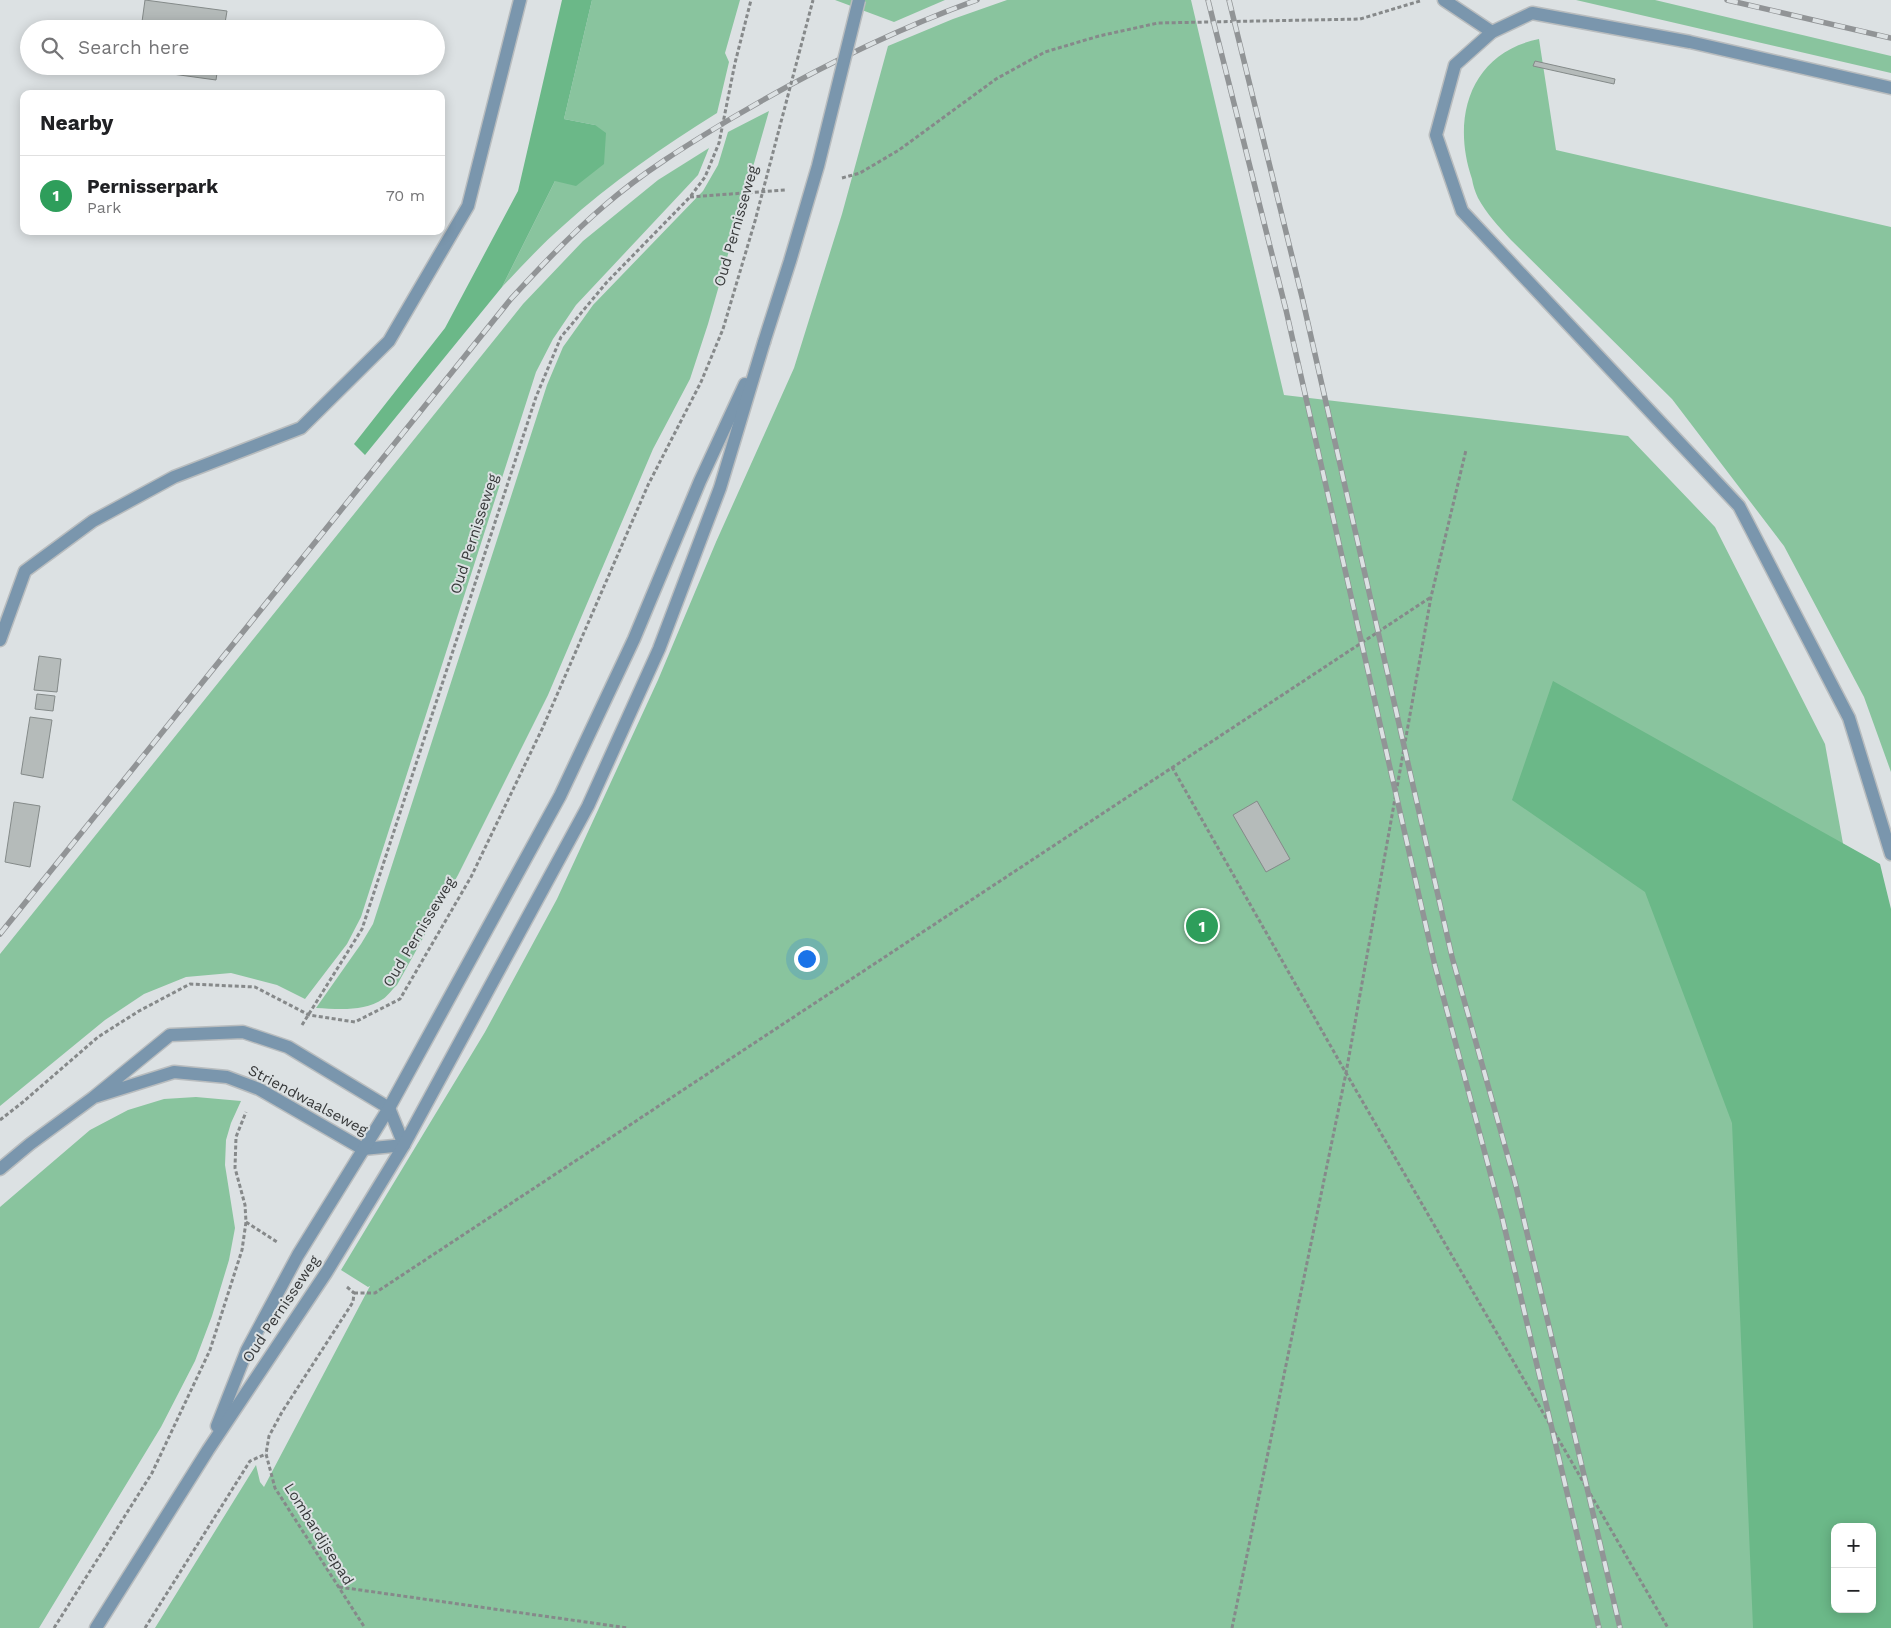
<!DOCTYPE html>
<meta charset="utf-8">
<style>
:root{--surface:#fff;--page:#f6f6f6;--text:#202124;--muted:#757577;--line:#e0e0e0;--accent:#a16826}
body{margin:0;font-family:"Work Sans",sans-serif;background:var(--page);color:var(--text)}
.controls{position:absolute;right:15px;bottom:15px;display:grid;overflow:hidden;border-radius:10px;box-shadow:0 2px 12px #0003}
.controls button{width:45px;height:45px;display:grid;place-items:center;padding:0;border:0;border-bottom:1px solid var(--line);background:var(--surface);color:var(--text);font:25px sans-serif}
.you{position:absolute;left:806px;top:958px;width:18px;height:18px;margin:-12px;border:4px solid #fff;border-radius:50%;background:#1a73e8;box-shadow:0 0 0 8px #1a73e833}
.badge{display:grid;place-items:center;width:32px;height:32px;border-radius:50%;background:var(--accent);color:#fff;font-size:16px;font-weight:700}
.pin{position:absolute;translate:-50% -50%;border:2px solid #fff;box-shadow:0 1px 5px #0006}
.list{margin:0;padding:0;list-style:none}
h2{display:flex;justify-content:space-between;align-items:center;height:65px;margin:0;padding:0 20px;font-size:21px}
h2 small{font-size:16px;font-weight:400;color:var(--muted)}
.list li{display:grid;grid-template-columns:32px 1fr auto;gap:15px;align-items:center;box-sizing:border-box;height:80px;padding:0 20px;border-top:1px solid var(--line)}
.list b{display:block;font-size:19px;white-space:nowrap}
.list p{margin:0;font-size:16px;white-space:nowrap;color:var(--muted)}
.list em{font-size:16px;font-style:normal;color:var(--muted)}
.icon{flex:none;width:28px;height:28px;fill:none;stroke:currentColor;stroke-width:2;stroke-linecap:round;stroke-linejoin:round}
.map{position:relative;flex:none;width:1891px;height:1628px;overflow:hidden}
.search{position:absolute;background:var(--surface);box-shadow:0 2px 12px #0003;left:20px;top:20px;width:425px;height:55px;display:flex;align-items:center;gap:12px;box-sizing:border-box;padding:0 18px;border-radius:28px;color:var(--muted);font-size:19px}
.panel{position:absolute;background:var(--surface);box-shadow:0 2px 12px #0003;left:20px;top:90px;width:425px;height:145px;border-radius:10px}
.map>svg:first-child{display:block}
.green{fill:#89c49e;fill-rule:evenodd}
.forest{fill:#6bb888;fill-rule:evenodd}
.building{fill:#b5bbba;stroke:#848a89}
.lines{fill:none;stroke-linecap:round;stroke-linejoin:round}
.minor-casing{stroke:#b8bcbe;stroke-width:15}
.path{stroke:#86898a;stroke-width:3;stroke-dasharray:4 2.5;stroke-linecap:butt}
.minor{stroke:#7a96ad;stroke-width:12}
.rail-casing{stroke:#919496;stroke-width:5.5}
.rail{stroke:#dce1e3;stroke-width:4;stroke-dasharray:11;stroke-linecap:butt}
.minor-bridge-casing{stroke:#b8bcbe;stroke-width:15;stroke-linecap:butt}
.path-bridge{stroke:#86898a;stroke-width:3;stroke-dasharray:4 2.5;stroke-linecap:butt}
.minor-bridge{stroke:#7a96ad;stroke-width:12}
.labels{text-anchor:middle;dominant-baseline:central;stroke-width:4;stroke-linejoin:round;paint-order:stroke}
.street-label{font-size:15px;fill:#383a3b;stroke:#dce1e3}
</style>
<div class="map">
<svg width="1891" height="1628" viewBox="0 0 1891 1628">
<rect width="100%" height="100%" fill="#dce1e3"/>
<!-- green -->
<g class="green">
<path d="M592,0H740L725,53L729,62L717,113C663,147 611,182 564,225C542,244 522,266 502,287L555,181L595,125L564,119Z"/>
<path d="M835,0H945L894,22Z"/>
<path d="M1007,0H1191L1284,395L1628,436L1715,527L1825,744L1891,1109V1628H155L256,1465L260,1482L264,1487L370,1286L368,1287L341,1270L485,1032L557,899L658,680L716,542L794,368L842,214L888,46L953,19ZM1835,1527H1872V1609H1835Z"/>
<path d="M1576,0H1655L1891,56V73Z"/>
<path d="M1539,39L1556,150L1891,227V772L1864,697L1784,546L1672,399L1511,240C1499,227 1486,213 1478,198C1475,192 1473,185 1472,179C1451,118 1470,53 1539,39Z"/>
<path d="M769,111L708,324L690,379L653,449L548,695L458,875L397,985C392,989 388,996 383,999C364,1012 338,1009 316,1008L361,944L373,924L547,385L563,347L593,305L703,191L718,165L728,132Z"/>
<path d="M709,148L698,175L576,305L553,339L536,372L361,917L347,944L305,999L277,985L231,973L186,977L144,994L105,1020L0,1106V954L523,304L583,241L658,180Z"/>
<path d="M196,1097L241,1101L231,1123L226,1140L225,1165L235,1228L229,1260L212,1316L195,1361L161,1427L39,1628H0V1207L90,1130L128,1110L164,1099Z"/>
</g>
<!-- forest -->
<g class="forest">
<path d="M562,0H592L564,119L595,125L606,133L604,164L576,186L555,181L502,287L365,455L354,444L445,328L518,191Z"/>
<path d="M1553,681L1880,864L1891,909V1628H1753L1732,1123L1645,892L1512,800ZM1835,1527H1872V1609H1835Z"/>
</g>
<!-- building -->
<g class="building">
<path d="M145,0L227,11L224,29H141Z"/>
<path d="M1535,61L1615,79L1614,84L1533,66Z"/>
<path d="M136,66H218L216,80L136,69Z"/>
<path d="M39,656L61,659L57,692L34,690Z"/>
<path d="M37,694L55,696L53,711L35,709Z"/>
<path d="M30,717L52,720L43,778L21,774Z"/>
<path d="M1257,801L1290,859L1266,872L1233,815Z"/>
<path d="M14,802L40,806L30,867L5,862Z"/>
</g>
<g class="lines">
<defs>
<g id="minor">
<path d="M1444,0L1492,32"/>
<path d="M1891,88L1690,42L1532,13L1492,32L1455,65L1436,135L1462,211L1739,506L1849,718L1891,854"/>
<path d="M0,640L25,571L93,521L174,477L301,428L389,341L468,206L520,0"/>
<path d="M0,1169L30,1144L94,1097L170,1035L243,1032L288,1047L389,1108L404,1145L363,1149L259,1089L227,1077L174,1072L94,1097"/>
<path d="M217,1426L247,1350L298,1255L389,1108L560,796L634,639L700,481L745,384"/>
<path d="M96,1628L208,1450L326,1273L404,1145L588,806L659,649L720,488L764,342"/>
</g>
</defs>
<!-- minor casing -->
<use href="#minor" class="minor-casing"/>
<!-- path -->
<g class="path">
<path d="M842,178L860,173L899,150L996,79L1045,52L1099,36L1158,23L1360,19L1420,1"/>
<path d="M690,197L785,190"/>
<path d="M1172,767L1346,1073L1668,1628"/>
<path d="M302,1025L362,929L536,397L561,337L607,282L690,197L705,177L719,143L735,63L751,0"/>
<path d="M0,1120L23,1102L98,1037L139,1011L190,984L255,987L309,1015L355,1022L400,999L471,877L543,727L648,485L701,382L723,329"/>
<path d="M246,1222L277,1242"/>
<path d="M347,1287L354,1293L353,1302L282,1412L269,1436L266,1454L275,1488L365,1628"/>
<path d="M354,1293H375L1431,597"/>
<path d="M339,1587L628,1628"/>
<path d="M54,1628L152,1473L210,1350L242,1250L246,1222L245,1205L235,1168L236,1137L246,1112"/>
<path d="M145,1628L250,1461L266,1454"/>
<path d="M1232,1628L1346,1073L1431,597L1466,450"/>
</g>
<!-- minor -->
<use href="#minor" class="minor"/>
<defs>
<g id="rail">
<path d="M1208,0L1286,310L1435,966L1502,1217L1599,1628"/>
<path d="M1229,0L1302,297L1452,957L1515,1182L1620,1628"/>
<path d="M1727,0L1891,38"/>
<path d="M0,934L510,300C540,267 570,235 604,206C643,172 687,145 732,118C810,72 891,31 977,0"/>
</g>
</defs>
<!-- rail casing -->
<use href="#rail" class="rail-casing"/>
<!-- rail -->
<use href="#rail" class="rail"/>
<defs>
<path id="minor-bridge" d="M764,342L790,261L818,166L859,0"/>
</defs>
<!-- minor-bridge casing -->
<use href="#minor-bridge" class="minor-bridge-casing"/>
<!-- path-bridge -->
<path class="path-bridge" d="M723,329L755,221L813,0"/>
<!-- minor-bridge -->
<use href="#minor-bridge" class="minor-bridge"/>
</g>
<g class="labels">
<!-- street labels -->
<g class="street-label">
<text transform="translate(736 226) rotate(-74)">Oud Pernisseweg</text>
<text transform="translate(474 534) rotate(-72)">Oud Pernisseweg</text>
<text transform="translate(419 932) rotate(-59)">Oud Pernisseweg</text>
<text transform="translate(308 1100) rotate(28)">Striendwaalseweg</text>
<text transform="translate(281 1309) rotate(-56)">Oud Pernisseweg</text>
<text transform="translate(319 1534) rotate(58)">Lombardijsepad</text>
</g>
</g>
</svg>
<div class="controls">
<button>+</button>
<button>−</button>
</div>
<div class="you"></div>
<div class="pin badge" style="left:1202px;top:926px;background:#2e9e5b">1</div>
<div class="search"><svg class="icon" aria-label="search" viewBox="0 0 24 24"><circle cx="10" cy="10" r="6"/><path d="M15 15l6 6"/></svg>Search here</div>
<section class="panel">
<h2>Nearby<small></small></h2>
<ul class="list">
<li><span class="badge" style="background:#2e9e5b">1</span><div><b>Pernisserpark</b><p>Park</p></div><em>70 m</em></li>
</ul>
</section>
</div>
